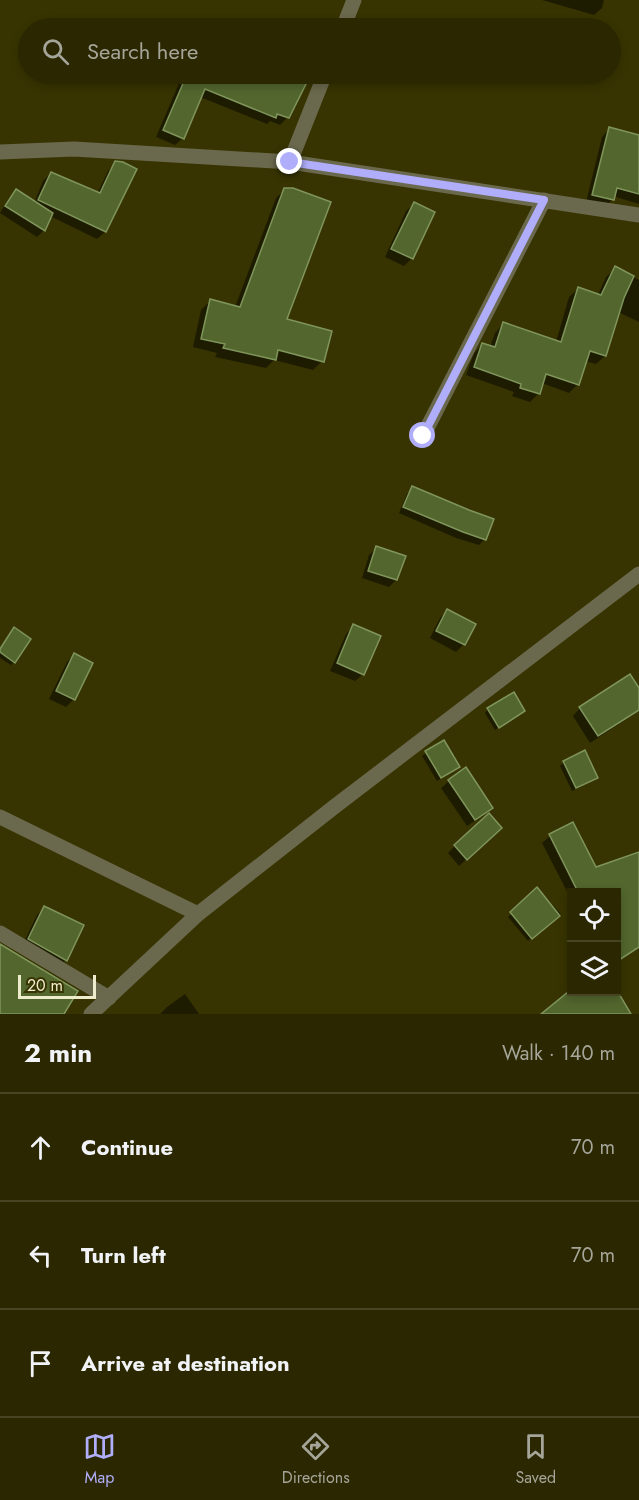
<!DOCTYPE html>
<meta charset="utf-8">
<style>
:root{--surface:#2a2701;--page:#322f0b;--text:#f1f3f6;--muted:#a5a599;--line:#464423;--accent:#b0adfa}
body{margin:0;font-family:Jost,sans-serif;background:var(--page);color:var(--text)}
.controls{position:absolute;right:18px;bottom:18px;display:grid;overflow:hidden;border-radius:0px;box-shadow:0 3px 9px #0003}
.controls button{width:54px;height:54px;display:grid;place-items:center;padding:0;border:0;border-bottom:2px solid var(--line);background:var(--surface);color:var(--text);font:30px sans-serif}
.scale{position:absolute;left:18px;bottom:15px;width:78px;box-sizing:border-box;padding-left:6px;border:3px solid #edeccc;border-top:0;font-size:16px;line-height:21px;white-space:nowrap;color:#edeccc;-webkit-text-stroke:4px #383401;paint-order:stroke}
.stop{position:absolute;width:18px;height:18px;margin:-14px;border:4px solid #b0adfa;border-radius:50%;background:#fff}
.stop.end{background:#b0adfa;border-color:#fff;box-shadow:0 2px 6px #0008}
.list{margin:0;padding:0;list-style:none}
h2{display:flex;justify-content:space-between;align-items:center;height:78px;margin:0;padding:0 24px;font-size:26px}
h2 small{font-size:20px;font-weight:400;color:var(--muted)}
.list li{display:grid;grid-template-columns:39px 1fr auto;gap:18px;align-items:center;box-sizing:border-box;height:108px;padding:0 24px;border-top:2px solid var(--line)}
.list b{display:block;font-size:22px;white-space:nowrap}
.list em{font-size:20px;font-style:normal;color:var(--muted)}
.icon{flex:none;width:33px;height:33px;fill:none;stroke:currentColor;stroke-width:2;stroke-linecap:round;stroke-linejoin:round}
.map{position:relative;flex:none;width:639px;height:1014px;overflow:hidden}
.search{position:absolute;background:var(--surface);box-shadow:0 3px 9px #0003;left:18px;right:18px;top:18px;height:66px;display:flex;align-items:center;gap:15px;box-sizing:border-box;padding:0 21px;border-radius:33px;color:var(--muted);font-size:22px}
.sheet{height:402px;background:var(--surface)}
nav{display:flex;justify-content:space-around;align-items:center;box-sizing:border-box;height:84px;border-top:2px solid var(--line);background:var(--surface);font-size:16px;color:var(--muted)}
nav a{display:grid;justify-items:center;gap:3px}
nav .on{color:var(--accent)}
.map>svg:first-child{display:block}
.shadow{fill:#0007}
.building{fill:#52662e;stroke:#7f955b;stroke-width:1.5}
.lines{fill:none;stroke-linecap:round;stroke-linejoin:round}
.minor{stroke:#6a694d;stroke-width:15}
.route{stroke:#b0adfa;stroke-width:8}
</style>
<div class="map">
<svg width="639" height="1014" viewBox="0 0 639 1014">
<rect width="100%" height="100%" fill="#383401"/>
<!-- shadow -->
<g class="shadow">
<path d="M542,0H604L602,8L594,15Z"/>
<path d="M116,25L126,28H112Z"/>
<path d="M102,74H116L112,77Z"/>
<path d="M183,74H310L288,117L280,125L270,121L267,124L200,97L183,138L175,145L156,137Z"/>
<path d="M609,129L639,137V204L613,196L612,200L605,207L586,202L602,137Z"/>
<path d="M116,163L135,169L105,232L97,239L50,216L43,231L37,237L0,213L9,198L16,191L34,203L43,181L51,173L97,194L108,171Z"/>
<path d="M285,189V320L322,361L313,370L274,360L266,368L215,357L217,353L193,347L201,310L210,301L235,307L276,198Z"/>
<path d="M414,204L433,213L411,259L404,266L385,257L406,211Z"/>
<path d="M615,268L639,280V322L618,312L605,356L596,364L585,361L578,384L569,393L542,383L538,394L530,402L512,396L514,392L466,375L474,353L482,345L490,347L495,333L503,324L556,342L569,297L578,289L598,295L606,277Z"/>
<path d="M413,488L485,539L479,545L456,538L399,513L407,494Z"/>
<path d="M377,548L396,580L389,587L362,578L369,555Z"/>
<path d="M448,610L464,644L456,652L430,638L440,618Z"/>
<path d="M354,626L363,674L355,681L330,671L346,634Z"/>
<path d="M0,649L14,662L11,665L0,658Z"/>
<path d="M74,655V699L66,707L49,699L67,662Z"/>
<path d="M639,690V711L590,743L573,716L580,708Z"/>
<path d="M488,709L524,711L495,730L485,713Z"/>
<path d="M444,742L455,770L437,781L422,756Z"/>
<path d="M564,762L596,777L592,781L572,791L560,766Z"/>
<path d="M449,781L491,808L484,815L467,826L441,788Z"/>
<path d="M572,824L609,892H610H572V901L542,843L550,836Z"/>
<path d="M493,835L459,866L448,853L455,846Z"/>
<path d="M537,889L561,914L528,941L508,917Z"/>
<path d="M616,903L639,936V947L616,963Z"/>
<path d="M44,908L82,926L65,961L58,968L22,946L37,915Z"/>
<path d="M185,994L199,1014H160L167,1007Z"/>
</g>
<!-- building -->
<g class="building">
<path d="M169,74H311L289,118L277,114L276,118L205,89L184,139L163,130L184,81Z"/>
<path d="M609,127L639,135V194L617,188L614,200L592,195Z"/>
<path d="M115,161L123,162L137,169L106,232L38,200L51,172L100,193Z"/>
<path d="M284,188H293L331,202L287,319L332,331L324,362L278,350L276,360L223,348L225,344L201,339L210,299L240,307Z"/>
<path d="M16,189L53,213L45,231L5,206Z"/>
<path d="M414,202L435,212L413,259L391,249Z"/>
<path d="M615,266L634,276L624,298L606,356L590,351L579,385L546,374L540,394L520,388L521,384L474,367L482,343L495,347L503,322L561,342L578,287L601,295Z"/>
<path d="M412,486L469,510L494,519L486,540L463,532L403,507Z"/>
<path d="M376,546L406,556L397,580L368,571Z"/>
<path d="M447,609L476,624L465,645L436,631Z"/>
<path d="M353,624L381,636L364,675L337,663Z"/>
<path d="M14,627L31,639L15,663L0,652V649Z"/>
<path d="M74,653L93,663L75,700L56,691Z"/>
<path d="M630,674L639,688V710L598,736L579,707Z"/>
<path d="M514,692L525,711L499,728L487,708Z"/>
<path d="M444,740L460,767L441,778L425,751Z"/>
<path d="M585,750L598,778L576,788L563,761Z"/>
<path d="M466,767L493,808L475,820L448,780Z"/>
<path d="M489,813L502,828L467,860L454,845Z"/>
<path d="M573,822L596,867L639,852V947L616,962V892H578L549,834Z"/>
<path d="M537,887L560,916L532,939L510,912Z"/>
<path d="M44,906L84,925L67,961L28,939Z"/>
<path d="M0,944L78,991L64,1014H0Z"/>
<path d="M568,992H618L631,1014H541Z"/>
</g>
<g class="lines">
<!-- minor -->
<g class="minor">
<path d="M343,28L354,0"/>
<path d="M0,152L74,149L290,162L639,215"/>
<path d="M290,162L325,74"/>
<path d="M423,436L544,200"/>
<path d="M0,817L198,914"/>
<path d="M0,933L109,998"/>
<path d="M91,1014L198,914L334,807L639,574"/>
</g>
</g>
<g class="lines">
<!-- route -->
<path class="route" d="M290,162L544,200L423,436"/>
</g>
</svg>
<div class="controls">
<button><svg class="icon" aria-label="locate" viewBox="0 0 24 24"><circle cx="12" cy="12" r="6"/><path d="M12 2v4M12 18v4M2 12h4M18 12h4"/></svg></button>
<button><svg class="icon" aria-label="layers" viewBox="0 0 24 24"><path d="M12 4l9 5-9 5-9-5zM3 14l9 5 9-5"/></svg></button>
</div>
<div class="scale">20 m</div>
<div class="stop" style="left:423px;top:436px"></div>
<div class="stop end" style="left:290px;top:162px"></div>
<div class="search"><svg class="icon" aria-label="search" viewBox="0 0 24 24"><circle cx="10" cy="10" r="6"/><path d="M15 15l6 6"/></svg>Search here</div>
</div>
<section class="sheet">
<h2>2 min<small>Walk · 140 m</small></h2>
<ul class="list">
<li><svg class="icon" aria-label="ahead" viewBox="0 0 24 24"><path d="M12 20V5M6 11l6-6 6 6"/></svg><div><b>Continue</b></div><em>70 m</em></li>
<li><svg class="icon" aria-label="left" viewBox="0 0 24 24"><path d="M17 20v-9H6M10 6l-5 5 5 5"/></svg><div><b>Turn left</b></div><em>70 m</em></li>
<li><svg class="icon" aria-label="arrive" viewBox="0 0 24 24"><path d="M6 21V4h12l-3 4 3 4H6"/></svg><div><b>Arrive at destination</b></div></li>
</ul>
</section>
<nav>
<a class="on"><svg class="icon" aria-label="map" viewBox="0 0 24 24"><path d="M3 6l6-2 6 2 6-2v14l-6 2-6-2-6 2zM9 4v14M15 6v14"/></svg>Map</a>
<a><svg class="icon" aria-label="directions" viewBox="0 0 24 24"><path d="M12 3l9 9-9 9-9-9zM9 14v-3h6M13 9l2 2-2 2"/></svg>Directions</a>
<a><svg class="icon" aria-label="saved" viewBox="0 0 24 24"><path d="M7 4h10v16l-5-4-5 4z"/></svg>Saved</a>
</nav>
